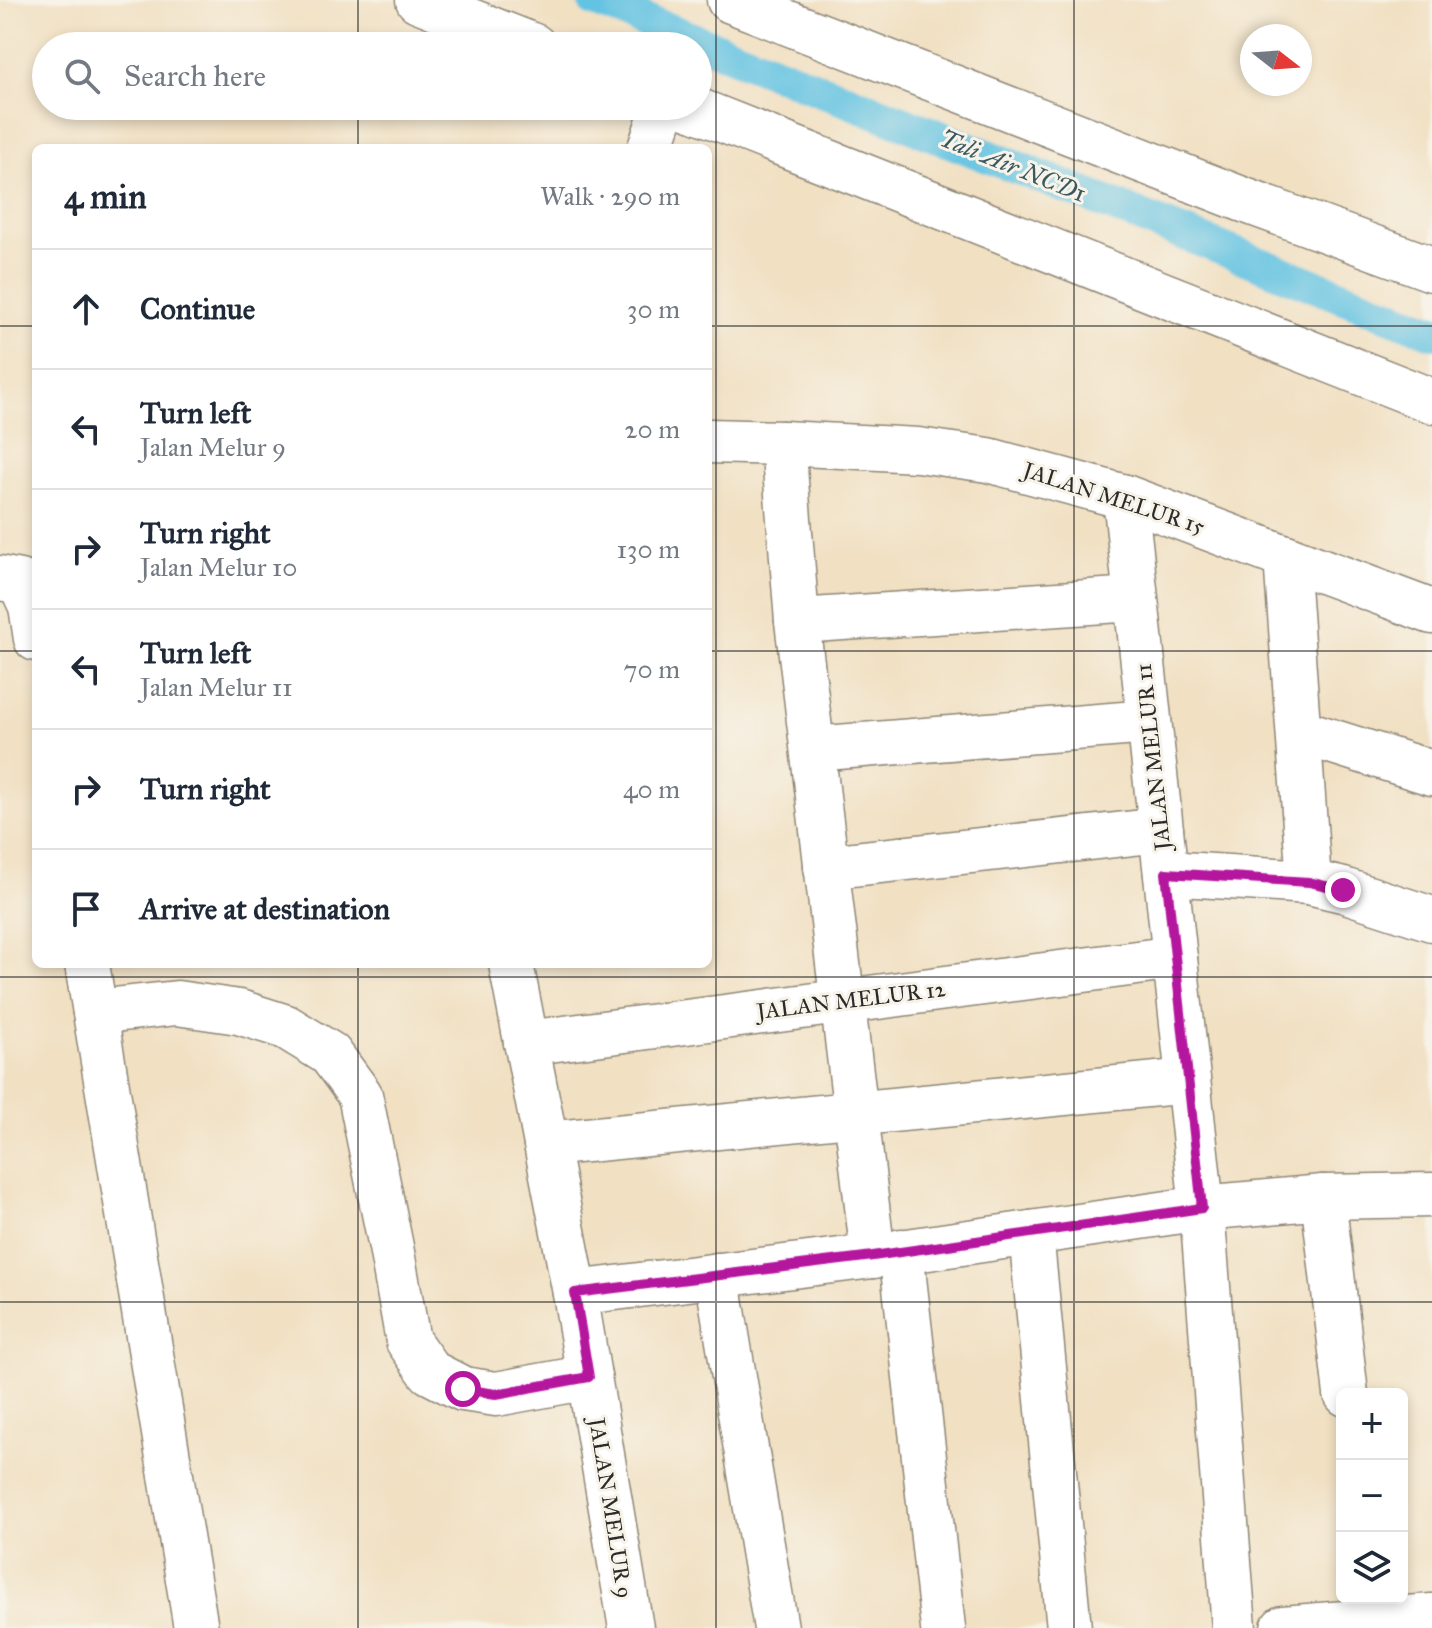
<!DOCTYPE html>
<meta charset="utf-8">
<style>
:root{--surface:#fff;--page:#f6f6f7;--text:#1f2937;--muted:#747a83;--line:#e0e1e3}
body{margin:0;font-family:"IM FELL Great Primer",serif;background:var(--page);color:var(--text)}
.controls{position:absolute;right:24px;bottom:24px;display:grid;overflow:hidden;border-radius:12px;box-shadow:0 4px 12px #0003}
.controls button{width:72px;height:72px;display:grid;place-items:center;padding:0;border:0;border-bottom:2px solid var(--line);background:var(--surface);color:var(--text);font:40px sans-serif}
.compass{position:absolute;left:1240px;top:24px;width:72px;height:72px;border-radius:50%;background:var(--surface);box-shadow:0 4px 12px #0003;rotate:107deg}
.stop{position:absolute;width:24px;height:24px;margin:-18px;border:6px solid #b5179e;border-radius:50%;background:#fff}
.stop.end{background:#b5179e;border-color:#fff;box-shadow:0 2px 8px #0008}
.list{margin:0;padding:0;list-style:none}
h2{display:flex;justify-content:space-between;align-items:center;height:104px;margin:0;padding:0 32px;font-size:34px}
h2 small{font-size:26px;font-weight:400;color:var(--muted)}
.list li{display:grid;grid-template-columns:52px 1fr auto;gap:24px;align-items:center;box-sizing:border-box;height:120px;padding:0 32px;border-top:2px solid var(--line)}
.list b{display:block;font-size:30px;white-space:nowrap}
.list p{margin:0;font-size:26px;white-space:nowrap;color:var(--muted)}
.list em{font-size:26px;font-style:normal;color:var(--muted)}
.icon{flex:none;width:44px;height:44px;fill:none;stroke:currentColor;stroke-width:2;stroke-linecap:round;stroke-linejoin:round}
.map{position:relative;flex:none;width:1432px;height:1628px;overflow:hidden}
.search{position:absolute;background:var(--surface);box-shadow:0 4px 12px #0003;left:32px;top:32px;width:680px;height:88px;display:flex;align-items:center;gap:20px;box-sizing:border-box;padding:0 28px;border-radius:44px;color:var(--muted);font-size:30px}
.panel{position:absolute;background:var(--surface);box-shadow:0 4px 12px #0003;left:32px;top:144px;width:680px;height:824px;border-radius:12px}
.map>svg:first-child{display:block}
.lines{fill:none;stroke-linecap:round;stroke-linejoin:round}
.canal{stroke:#64c3e2;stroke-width:34}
.minor-casing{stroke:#8e8676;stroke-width:47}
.minor{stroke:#fff;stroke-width:44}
.route{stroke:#b5179e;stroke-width:10}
.grid{fill:none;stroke:#2b2b2b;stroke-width:2;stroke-opacity:0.55}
.labels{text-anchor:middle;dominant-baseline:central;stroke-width:6;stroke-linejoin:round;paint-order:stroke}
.street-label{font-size:22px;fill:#2b2b2b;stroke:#f7f3e8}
.water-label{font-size:24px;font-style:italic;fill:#3c5962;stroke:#f7f3e8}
</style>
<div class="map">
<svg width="1432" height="1628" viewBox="0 0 1432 1628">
<rect width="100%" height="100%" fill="#f7f3e8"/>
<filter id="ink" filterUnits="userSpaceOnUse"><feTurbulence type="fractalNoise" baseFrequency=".0125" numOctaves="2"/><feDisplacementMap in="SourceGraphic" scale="16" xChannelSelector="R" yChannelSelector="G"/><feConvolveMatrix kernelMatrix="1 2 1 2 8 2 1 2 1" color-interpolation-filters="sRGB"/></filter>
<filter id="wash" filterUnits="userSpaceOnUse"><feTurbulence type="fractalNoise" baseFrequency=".006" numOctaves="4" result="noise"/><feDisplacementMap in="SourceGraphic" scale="32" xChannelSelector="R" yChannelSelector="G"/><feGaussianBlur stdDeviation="1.8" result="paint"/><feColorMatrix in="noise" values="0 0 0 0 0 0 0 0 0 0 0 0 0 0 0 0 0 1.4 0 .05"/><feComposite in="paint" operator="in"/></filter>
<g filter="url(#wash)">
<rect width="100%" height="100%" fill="#f1e0c2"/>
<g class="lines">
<!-- canal -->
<path class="canal" d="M594,0L1432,332"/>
</g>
</g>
<g filter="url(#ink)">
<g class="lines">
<defs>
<g id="minor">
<path d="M418,0L534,46"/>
<path d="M729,0L1244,200L1432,269"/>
<path d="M687,106L1432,401"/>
<path d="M650,148L664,106"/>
<path d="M708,441L783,443L918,450L988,460L1125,497L1432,612"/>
<path d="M783,443L797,621L873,1256"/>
<path d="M1125,497L1202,1208L1234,1628"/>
<path d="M1286,557L1309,882"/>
<path d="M0,578L20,582L31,606L36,639"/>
<path d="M797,621L1135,599"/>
<path d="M1299,731L1432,773"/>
<path d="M813,749L1149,722"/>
<path d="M826,867L1161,830"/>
<path d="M1166,873L1309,882L1343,890L1432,919"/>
<path d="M87,964L196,1628"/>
<path d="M511,964L575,1293L631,1628"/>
<path d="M95,1012L177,1003L239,1012L286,1027L330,1054L360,1095L391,1247L408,1341L430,1372L463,1389L496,1394L589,1377"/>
<path d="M526,1043L1175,958"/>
<path d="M546,1144L1188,1081"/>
<path d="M1323,1197L1346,1394"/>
<path d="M1031,1233L1069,1628"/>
<path d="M901,1251L943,1628"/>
<path d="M717,1275L776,1628"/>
<path d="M575,1293L873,1256L1202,1208L1323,1197L1432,1195"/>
<path d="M1283,1628L1432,1616"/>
</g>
</defs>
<!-- minor casing -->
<use href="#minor" class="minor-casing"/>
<!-- minor -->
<use href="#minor" class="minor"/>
</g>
</g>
<g class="lines" filter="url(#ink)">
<!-- route -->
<path class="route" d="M463,1389L496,1394L589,1377L575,1293L873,1256L1202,1208L1166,873L1309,882L1343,890"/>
</g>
<!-- grid -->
<path class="grid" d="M358,0V46M716,0V1628M1074,0V1628M358,106V148M0,326H36M708,326H1432M0,651H36M708,651H1432M358,964V1628M0,977H1432M0,1302H1432"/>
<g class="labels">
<!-- street labels -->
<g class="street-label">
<text transform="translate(1114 498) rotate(18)">JALAN MELUR 15</text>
<text transform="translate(1153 757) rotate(-96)">JALAN MELUR 11</text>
<text transform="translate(851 1000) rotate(-7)">JALAN MELUR 12</text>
<text transform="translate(611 1508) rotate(81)">JALAN MELUR 9</text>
</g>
<!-- water labels -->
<g class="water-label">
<text transform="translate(1013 166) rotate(22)">Tali Air NCD1</text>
</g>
</g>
</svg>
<div class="controls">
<button>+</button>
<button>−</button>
<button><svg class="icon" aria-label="layers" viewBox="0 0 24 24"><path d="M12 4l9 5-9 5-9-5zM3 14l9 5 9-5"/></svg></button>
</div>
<svg class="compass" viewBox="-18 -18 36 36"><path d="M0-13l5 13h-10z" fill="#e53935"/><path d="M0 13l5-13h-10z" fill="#747a83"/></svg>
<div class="stop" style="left:463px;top:1389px"></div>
<div class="stop end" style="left:1343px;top:890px"></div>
<div class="search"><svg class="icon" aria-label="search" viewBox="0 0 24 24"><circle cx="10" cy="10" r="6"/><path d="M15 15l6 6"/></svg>Search here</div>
<section class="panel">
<h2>4 min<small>Walk · 290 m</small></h2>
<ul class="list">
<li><svg class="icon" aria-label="ahead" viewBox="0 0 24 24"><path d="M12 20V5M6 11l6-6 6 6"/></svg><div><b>Continue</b></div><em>30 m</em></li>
<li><svg class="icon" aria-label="left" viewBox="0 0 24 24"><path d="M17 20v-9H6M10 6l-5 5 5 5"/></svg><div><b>Turn left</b><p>Jalan Melur 9</p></div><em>20 m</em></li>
<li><svg class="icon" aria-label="right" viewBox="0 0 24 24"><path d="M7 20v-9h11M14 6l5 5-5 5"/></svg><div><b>Turn right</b><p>Jalan Melur 10</p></div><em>130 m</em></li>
<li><svg class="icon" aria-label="left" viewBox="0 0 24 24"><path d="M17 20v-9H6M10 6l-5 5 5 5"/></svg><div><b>Turn left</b><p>Jalan Melur 11</p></div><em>70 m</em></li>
<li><svg class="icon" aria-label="right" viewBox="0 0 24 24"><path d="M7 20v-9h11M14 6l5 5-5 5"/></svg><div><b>Turn right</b></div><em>40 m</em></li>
<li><svg class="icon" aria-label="arrive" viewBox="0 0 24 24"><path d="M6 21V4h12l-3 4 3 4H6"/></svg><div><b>Arrive at destination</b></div></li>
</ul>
</section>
</div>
